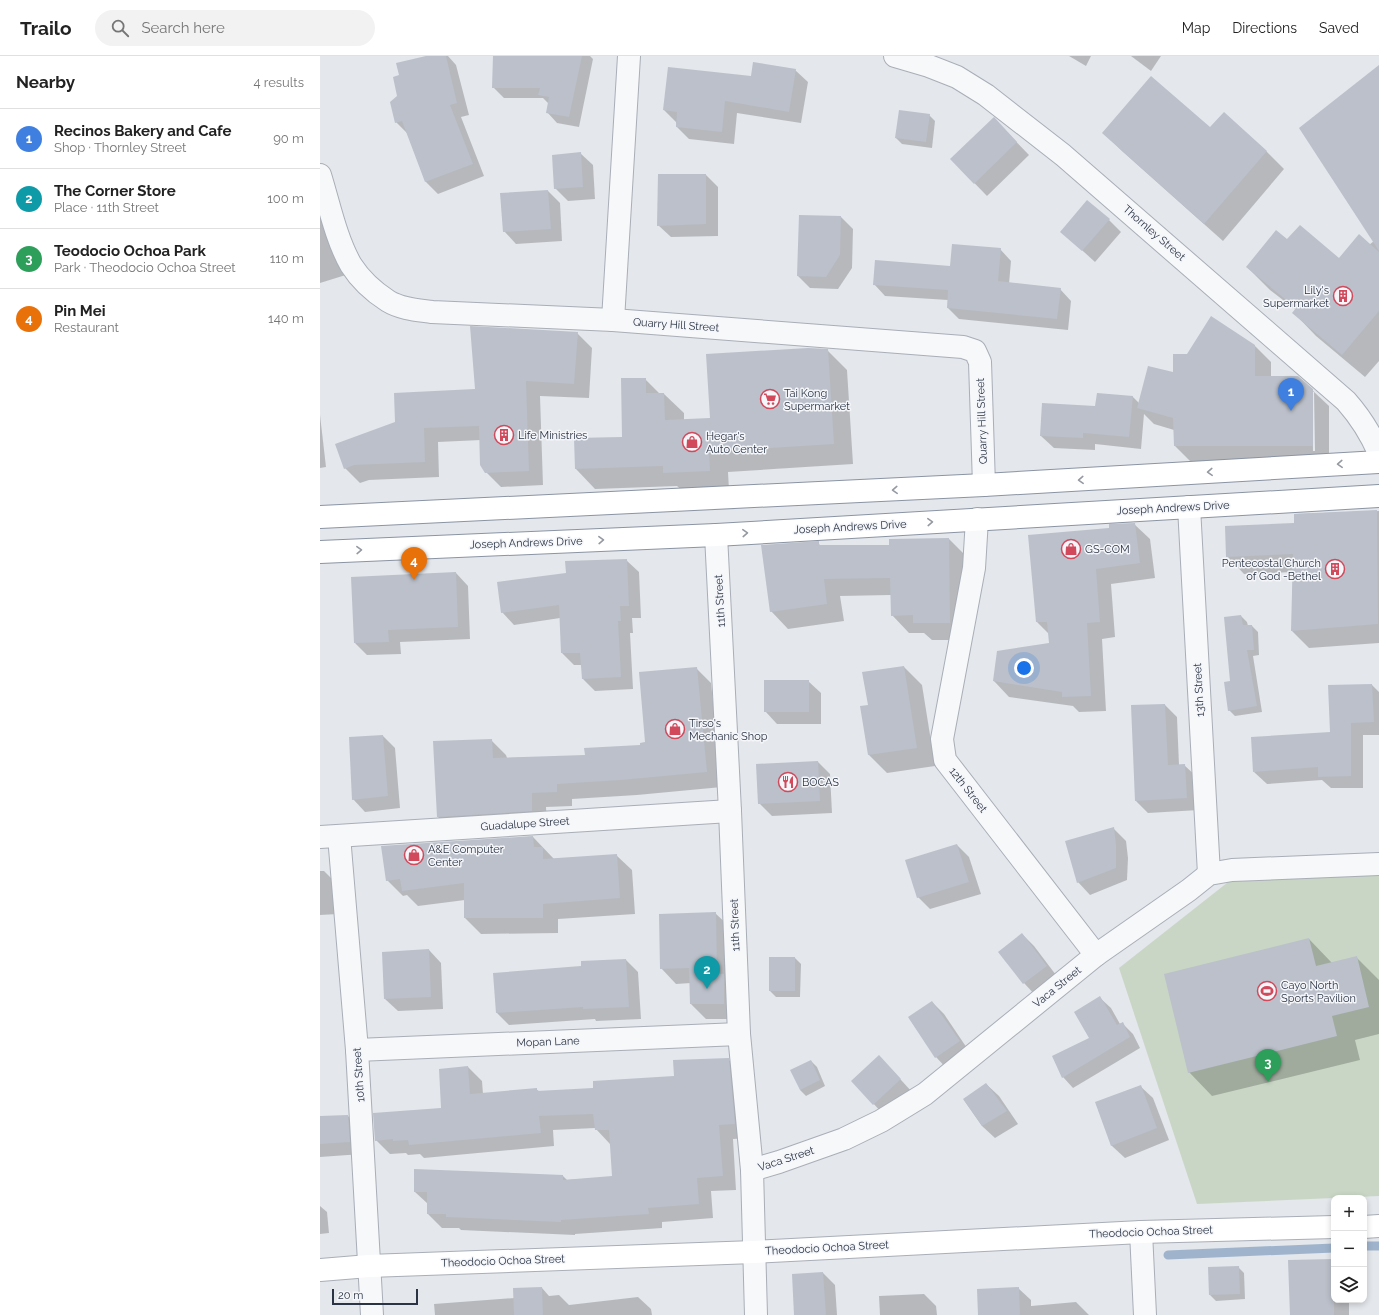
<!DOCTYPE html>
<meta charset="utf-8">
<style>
:root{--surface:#fff;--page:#f2f2f2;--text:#222;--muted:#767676;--line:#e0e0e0;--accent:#d1495b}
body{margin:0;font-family:Raleway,sans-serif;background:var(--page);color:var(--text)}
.controls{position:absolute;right:12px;bottom:12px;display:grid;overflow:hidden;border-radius:8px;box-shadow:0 2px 6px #0003}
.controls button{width:36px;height:36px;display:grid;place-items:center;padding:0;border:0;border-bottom:1px solid var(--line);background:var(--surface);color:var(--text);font:20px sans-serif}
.scale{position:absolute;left:12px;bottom:10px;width:86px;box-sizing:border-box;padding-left:4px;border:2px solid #2b3445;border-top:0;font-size:11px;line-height:14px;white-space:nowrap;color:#2b3445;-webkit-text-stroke:3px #f4f6f9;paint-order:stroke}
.you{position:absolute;left:704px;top:612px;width:14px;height:14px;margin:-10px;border:3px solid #fff;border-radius:50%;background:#1a73e8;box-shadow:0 0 0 6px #1a73e833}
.badge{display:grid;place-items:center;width:26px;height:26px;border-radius:50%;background:var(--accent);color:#fff;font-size:13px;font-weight:700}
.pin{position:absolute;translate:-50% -33px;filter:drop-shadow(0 1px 2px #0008)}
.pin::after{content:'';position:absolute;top:21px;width:14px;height:12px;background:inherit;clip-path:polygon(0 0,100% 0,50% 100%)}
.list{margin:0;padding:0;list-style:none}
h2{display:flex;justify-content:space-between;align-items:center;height:52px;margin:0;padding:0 16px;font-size:17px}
h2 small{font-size:13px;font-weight:400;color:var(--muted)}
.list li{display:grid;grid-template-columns:26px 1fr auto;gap:12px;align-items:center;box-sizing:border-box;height:60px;padding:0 16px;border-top:1px solid var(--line)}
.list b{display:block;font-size:15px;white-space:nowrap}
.list p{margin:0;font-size:13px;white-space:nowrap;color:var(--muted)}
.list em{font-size:13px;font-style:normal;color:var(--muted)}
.icon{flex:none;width:22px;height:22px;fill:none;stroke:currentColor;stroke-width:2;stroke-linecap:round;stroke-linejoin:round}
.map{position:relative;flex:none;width:1059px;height:1259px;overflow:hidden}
header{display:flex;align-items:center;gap:24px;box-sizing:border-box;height:56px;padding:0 20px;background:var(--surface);border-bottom:1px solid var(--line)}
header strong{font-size:19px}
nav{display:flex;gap:22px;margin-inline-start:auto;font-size:14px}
.search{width:280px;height:36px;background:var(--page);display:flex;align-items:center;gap:10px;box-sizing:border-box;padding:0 14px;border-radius:22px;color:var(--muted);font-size:15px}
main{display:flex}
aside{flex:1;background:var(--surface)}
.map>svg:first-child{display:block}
.green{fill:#c9d6c5}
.shadow{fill:#0003;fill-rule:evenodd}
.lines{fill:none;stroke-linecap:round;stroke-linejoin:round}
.stream{stroke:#9fb4cc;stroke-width:9}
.building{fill:#bbc0ca}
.street-casing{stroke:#a9aeb7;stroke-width:24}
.secondary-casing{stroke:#a9aeb7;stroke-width:24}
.highway-casing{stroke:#8b94a3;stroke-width:24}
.street{stroke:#f7f8fa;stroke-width:22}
.secondary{stroke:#fff;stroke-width:22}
.highway{stroke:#fff;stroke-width:22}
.oneway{stroke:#959aa2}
.labels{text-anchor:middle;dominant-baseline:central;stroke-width:3;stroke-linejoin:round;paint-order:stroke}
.street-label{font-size:11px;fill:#2b3445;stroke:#f4f6f9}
.poi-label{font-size:11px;fill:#2b3445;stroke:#f4f6f9;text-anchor:start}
</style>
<header>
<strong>Trailo</strong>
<div class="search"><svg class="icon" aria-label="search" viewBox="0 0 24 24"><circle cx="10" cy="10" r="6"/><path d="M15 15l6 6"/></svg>Search here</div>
<nav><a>Map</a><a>Directions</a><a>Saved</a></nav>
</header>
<main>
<aside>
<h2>Nearby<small>4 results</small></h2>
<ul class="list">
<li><span class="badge" style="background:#3f7fe0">1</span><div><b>Recinos Bakery and Cafe</b><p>Shop · Thornley Street</p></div><em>90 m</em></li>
<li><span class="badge" style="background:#0f9aa8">2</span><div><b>The Corner Store</b><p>Place · 11th Street</p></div><em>100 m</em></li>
<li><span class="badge" style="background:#2e9e5b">3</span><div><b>Teodocio Ochoa Park</b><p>Park · Theodocio Ochoa Street</p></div><em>110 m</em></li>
<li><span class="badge" style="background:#e8710a">4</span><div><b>Pin Mei</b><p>Restaurant</p></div><em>140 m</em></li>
</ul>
</aside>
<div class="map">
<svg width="1059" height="1259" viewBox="0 0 1059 1259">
<rect width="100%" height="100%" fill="#e4e7ec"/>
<!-- green -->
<path class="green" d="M1059,817V1140L877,1148L799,912L912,823Z"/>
<!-- shadow -->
<g class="shadow">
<path d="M110,0H128L136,9L149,59L141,61L164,120L118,138L106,126L88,78L76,66L80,19Z"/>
<path d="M228,0H270L273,3L259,71L237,67L227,56L229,48L223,42H184L173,31Z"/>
<path d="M749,0H771L766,10Z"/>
<path d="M811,0H841L831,15Z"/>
<path d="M1059,10V305L1045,321L996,280L974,257L976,254L950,234L927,211L967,185L1019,203L1049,189L1054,185Z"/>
<path d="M475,14L488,26L481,67L417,57L414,88L369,83L357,71L356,66L344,54L432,21Z"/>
<path d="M609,59L615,65L612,92L582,88L576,82Z"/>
<path d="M891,73L946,95L964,113L903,185L802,95L784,77Z"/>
<path d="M686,75L709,99L667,140L631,103Z"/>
<path d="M260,97L273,109L275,143L248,145L235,132Z"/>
<path d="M0,117L29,218L0,227Z"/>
<path d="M386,119L398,131V180L351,181L338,169Z"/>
<path d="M228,135L240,147L242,185L196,188L184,175Z"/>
<path d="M521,161L533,173L532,212L518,233L490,232L478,220Z"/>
<path d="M789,164L801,176L775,206L741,175Z"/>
<path d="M680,193L691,205L689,228L740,233L751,245L748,274L639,263L628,252V244L565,240L554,228L631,211Z"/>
<path d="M257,277L272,292L269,342L220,340L223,429L181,431L166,416L161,384L118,386L119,421L49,424L40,427L25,412L156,334Z"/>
<path d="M934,289L951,306V321L992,334L1009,350V406H871L855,390L854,374L834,368L824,358L821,393L775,388V394L734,392L721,380L776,351L812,340L819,347L854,318L868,299ZM992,336H994L995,395H993Z"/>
<path d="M507,294L527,314L533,408L408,416L409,434L364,436L357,430L275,433L256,413L255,383L303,382L325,323L340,338H344L364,357V364L391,363Z"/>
<path d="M0,359L6,411L0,412Z"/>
<path d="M1059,455V587L989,592L972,575L973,516L924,518L907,500L975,467V458Z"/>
<path d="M814,468L830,483L835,522L791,528L795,581L782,583L786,655L759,656L753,650L689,641L674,625L730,588L729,578L717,566L790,473Z"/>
<path d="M629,483L646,500L647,584H612L604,577H589L572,559L571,539L520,540L524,565L468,573L451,555L498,487L501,490H570Z"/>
<path d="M306,504L319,516L321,562H312L313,577H310L313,633L275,635L263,623L262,609H254L242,597L240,562L194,569L182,556L247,517Z"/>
<path d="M136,517L148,530L150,583L80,586L81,598L47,599L35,587Z"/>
<path d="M921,560L927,566L928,570H932L938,576L939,599L933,600L942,656L915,660L909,654L911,626Z"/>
<path d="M584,611L602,629L615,710L567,717L549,699V650Z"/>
<path d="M376,612L391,627L402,731L317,739L252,743V750L226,751L227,770L133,776L118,761L171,684L186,699L187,702L266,700L321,690L326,687Z"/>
<path d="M488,625L501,637V668H457L445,655Z"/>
<path d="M1052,629L1059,636V679H1043V732H1011L1002,724L947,728L934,716L1011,677Z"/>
<path d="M845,649L857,661L859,709H864L877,721L879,754L828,757L816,745Z"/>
<path d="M63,680L75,692L80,752L45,756L33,743Z"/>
<path d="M498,706L510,718L512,757L452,760L439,747Z"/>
<path d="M793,772L806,785L808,802L807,824L770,839L758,826Z"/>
<path d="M213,781L234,803L296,799L312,814L315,858L238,863V877L161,878L145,862V844L98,850L87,839L83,840L67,824Z"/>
<path d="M637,789L649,801L661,838L610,853L598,841Z"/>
<path d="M0,815H4L17,828L18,858L0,859Z"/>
<path d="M395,857L411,872L419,963H386L371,948V927L356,928L341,912Z"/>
<path d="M702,878L714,890L739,923L716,940L704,927Z"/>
<path d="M989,883L1012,907L1036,901L1059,924V978L1035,984L1040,1004L892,1040L869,1016Z"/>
<path d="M109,894L121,907L123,953L78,955L65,943Z"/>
<path d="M475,902L481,908L480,941H456L450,935Z"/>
<path d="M306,904L318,916L321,963L276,965L275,963L189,969L177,957L174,918L262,911Z"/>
<path d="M780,942L791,952L800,968L802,967L813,978L820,992L753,1032L743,1021L771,983Z"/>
<path d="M612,946L624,958L651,998L628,1014L616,1001L589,962Z"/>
<path d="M408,1003L422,1017L429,1082L413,1083L416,1134L391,1135L393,1162L342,1166V1172L255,1178V1179L141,1174L139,1172H122L108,1158V1148L95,1136V1114L243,1120L247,1124L293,1121L291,1088H290L275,1072L233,1074L234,1090L104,1102L100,1098L88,1099L86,1097L70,1098L56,1084L123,1053L148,1011L162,1025L163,1038L216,1033L220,1036L274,1033L355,1021Z"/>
<path d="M491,1005L497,1011L505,1030L486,1040L480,1034Z"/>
<path d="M571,1013L592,1036L566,1061L532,1025Z"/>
<path d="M666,1028L679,1040L698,1068L675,1082L662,1070L644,1044Z"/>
<path d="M820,1030L833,1042L849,1084L805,1102L792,1090L776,1047Z"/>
<path d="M28,1060L40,1072L42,1098L0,1101V1061Z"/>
<path d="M0,1150L7,1156L9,1177L0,1178Z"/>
<path d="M918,1211L924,1217L925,1243L896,1245L890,1239Z"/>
<path d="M503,1217L515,1229L517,1259H475Z"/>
<path d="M222,1232L229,1240L239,1239L249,1249L318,1241L331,1253L332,1259H115L114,1248L195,1242Z"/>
<path d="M698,1232L711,1244V1250L756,1246L769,1259H659Z"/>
<path d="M604,1238L616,1250L617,1259H560L559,1240Z"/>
<path d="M1014,1244H1029V1259H971Z"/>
</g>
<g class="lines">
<!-- stream -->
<g class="stream">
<path d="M1044,1190H1059"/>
<path d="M848,1199L1014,1192"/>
</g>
</g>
<!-- building -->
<g class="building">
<path d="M106,0H126L137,47L130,49L153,108L105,126L82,65L75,67L70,46L77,40L73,21L79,19L76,7Z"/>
<path d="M173,0H262L249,61L226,57L229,41L218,39L220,32H172Z"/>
<path d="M433,6L476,13L469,56L405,45L402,76L356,71L357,56L343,54L348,11L431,20Z"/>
<path d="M1059,9V195L979,72Z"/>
<path d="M831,20L890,71L904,56L947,95L884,168L782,77Z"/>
<path d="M579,54L610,58L606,86L575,82Z"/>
<path d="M674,61L697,86L654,128L630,103Z"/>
<path d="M261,96L263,131L234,133L232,99Z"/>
<path d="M338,118H386V168L337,170Z"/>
<path d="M228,134L231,173L183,176L180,137Z"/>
<path d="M767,144L790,163L762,195L740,176Z"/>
<path d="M479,159L521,160L520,199L506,221L477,220Z"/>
<path d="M980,169L1019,202L1039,178L1059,196V255L1022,299L972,257L976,252L926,211L956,174L967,183Z"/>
<path d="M632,188L681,192L678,225L741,232L737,263L627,252L628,234L553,229L555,204L630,210Z"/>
<path d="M891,260L935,289V320H978L993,333V390H854L853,362L817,352L828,310L853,316V298H867Z"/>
<path d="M150,270L258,276L254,328L206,325L209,415L165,417L160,409L159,370L104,372L105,406L34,409L24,413L15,388L75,366L74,337L155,333Z"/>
<path d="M488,292L508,293L514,388L389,396L390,415L343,417V410L255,413L254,382L302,381L301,322H326V337H344L345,364L390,362L386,298Z"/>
<path d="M777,337L813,340L809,381L763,377V382L720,380L722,347L775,350Z"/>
<path d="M1057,454L1058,568L971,575L973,498L906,501L905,470L974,467V458Z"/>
<path d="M815,467L820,507L776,513L780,566L767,567L771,640L742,641V636L673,625L677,595L729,587L727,566H716L708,479L789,472V468Z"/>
<path d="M629,482L630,567H593V559L571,560L570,522L504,523L507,548L450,556L441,489L499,485V489H569V483Z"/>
<path d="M307,503L309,550H300L301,565H298L301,621L262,623L260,597H241L239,549L181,557L177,526L246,517L245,505Z"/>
<path d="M136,516L138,571L68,574L69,586L34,587L31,521Z"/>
<path d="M921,559L923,569H932L934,594H927L937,650L908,655L904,626L910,625L904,561Z"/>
<path d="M584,610L597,692L548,699L540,650L548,649L542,616Z"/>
<path d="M377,611L387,716L301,724L237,728V736L212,737V755L117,761L113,685L172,683L173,702L265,699L264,692L320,689V687L325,686L319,616Z"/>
<rect x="444" y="624" width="45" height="32"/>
<path d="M1052,628L1054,666L1031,667V720L998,721V711L933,716L931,681L1010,676L1008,629Z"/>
<path d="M845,648L848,709L865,708L867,742L815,745L811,649Z"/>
<path d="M63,679L68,740L32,744L29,681Z"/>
<path d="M498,705L500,745L438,748L436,708Z"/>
<path d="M794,771L796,789V812L757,827L745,785Z"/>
<path d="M213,780L214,791H223V803L297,798L300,842L223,848V862H144V827L82,835L80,823L66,825L61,790Z"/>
<path d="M637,788L649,826L597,842L585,804Z"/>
<path d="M396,856L397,918H404V948H370L369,912L340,913L339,858Z"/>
<path d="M702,877L727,910L703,928L678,896Z"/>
<path d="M989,882L996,910L1037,900L1049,951L1012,960L1017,980L868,1017L844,918Z"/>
<path d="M109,893L111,941L64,943L62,896Z"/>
<rect x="449" y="901" width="26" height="34"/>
<path d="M306,903L309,951L263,953V951L176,957L173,917L261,910V905Z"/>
<path d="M780,940L797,969L803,966L810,981L742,1022L732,1000L769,982L754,956Z"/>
<path d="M612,945L640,985L615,1002L588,961Z"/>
<path d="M559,999L581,1023L553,1049L531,1025Z"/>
<path d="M409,1002L415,1068L399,1069L403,1120L377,1122L379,1148L328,1152L329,1158L241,1164V1166L126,1161V1158H107V1136H94V1113L243,1119V1124L292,1120L289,1074H275L273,1058L219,1060L221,1077L89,1089L88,1084L73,1085V1083L55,1085L53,1057L121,1052L119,1013L148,1010L150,1038L217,1032V1035L273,1032V1025L354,1020L353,1004Z"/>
<path d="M491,1004L500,1024L480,1034L470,1014Z"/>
<path d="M666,1027L687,1055L662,1070L643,1043Z"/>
<path d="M821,1029L837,1072L791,1090L775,1046Z"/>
<path d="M28,1059L30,1086L0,1088V1060Z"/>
<path d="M1014,1203V1259H970L968,1204Z"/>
<path d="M919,1210L920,1238L889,1239L888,1211Z"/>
<path d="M503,1216L506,1259H474L472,1218Z"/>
<path d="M222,1231L223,1259H194L193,1232Z"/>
<path d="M699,1231L700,1259H658L657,1233Z"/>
</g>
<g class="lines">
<defs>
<g id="street">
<path d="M575,0L609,10L637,21L666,39L743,99L1026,345C1041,362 1050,376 1059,397"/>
<path d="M0,119C9,148 16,183 31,209C40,223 54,236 68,245C81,253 98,254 112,256L293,264L643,291L655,295L660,306L664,429"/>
<path d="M293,264L309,0"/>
<path d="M869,451L889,818"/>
<path d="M657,463L654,512L622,683L625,704L776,899"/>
<path d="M396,479L410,755L419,978L432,1114L436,1259"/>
<path d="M19,780L37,994L52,1259"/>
<path d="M0,781L410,755"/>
<path d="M37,994L419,978"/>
<path d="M432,1114L459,1106L524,1083L561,1065L605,1038L776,899L869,834L889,818L912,814L1059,808"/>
<path d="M821,1176L825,1259"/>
</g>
<g id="secondary">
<path d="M1044,1171L1059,1170"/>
<path d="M0,1214L49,1210L434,1196L821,1176L1014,1171"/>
</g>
<g id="highway">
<path d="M0,461L664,429L1059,406"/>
<path d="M0,496L396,479L1059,440"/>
</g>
</defs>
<!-- street casing -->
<use href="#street" class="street-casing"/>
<!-- secondary casing -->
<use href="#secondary" class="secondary-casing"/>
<!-- highway casing -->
<use href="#highway" class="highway-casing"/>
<!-- street -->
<use href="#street" class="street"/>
<!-- secondary -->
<use href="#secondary" class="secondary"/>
<!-- highway -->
<use href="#highway" class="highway"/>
</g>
<!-- one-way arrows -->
<defs><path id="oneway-chevron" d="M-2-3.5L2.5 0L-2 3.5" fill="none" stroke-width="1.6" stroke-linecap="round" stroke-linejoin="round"/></defs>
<g class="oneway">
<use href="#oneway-chevron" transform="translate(1020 408) rotate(177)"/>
<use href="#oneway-chevron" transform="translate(890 416) rotate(177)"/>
<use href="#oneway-chevron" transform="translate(761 424) rotate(177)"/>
<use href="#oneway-chevron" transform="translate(575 434) rotate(177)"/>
<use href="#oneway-chevron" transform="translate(610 466) rotate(-3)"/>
<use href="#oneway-chevron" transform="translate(425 477) rotate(-3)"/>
<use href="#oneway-chevron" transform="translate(281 484) rotate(-2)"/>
<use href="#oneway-chevron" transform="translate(39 494) rotate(-2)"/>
</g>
<!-- icons -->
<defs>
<symbol id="building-ring" viewBox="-11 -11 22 22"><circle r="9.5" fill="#f4f6f9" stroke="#d1495b" stroke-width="1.5"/><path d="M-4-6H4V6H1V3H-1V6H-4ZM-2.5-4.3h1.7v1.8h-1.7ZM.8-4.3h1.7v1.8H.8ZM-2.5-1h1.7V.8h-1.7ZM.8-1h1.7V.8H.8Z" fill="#d1495b"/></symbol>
<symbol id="supermarket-ring" viewBox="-11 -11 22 22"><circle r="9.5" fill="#f4f6f9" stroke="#d1495b" stroke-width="1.5"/><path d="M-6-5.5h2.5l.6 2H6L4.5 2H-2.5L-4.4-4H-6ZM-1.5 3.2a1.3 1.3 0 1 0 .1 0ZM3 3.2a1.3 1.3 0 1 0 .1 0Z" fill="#d1495b"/></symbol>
<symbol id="shop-ring" viewBox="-11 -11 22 22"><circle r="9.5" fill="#f4f6f9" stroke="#d1495b" stroke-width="1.5"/><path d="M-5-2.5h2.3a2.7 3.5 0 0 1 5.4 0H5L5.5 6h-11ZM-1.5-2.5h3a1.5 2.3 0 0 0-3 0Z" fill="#d1495b"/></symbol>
<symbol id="restaurant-ring" viewBox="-11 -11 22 22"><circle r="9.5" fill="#f4f6f9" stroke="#d1495b" stroke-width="1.5"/><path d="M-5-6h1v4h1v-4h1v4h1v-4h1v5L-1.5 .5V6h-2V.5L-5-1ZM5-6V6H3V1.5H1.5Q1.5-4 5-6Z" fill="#d1495b"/></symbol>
<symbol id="stadium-ring" viewBox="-11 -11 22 22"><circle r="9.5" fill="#f4f6f9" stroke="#d1495b" stroke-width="1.5"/><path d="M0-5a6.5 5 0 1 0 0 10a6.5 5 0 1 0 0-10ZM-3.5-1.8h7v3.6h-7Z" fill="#d1495b"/></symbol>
</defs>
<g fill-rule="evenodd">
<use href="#building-ring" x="1012" y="229" width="22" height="22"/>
<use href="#supermarket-ring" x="439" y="332" width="22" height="22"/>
<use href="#building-ring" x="173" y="368" width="22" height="22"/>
<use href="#shop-ring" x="361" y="375" width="22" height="22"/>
<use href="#shop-ring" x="740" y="482" width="22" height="22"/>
<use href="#building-ring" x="1004" y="502" width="22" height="22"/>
<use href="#shop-ring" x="344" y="662" width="22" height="22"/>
<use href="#restaurant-ring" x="457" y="715" width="22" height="22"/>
<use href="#shop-ring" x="83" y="788" width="22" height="22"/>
<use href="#stadium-ring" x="936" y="924" width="22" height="22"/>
</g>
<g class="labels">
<!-- street labels -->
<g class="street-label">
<text transform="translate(834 177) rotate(41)">Thornley Street</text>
<text transform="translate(356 269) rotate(4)">Quarry Hill Street</text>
<text transform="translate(662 365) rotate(-92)">Quarry Hill Street</text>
<text transform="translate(853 452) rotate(-3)">Joseph Andrews Drive</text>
<text transform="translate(530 471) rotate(-3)">Joseph Andrews Drive</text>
<text transform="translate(206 487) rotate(-2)">Joseph Andrews Drive</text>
<text transform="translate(400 545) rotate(-93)">11th Street</text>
<text transform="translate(879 634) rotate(-93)">13th Street</text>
<text transform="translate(648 734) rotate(52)">12th Street</text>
<text transform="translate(205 768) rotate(-4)">Guadalupe Street</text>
<text transform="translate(415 869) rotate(-92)">11th Street</text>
<text transform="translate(737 931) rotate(-39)">Vaca Street</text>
<text transform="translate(228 986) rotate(-2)">Mopan Lane</text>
<text transform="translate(39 1019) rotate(-94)">10th Street</text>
<text transform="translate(466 1103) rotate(-18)">Vaca Street</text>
<text transform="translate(831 1176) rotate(-2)">Theodocio Ochoa Street</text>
<text transform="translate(507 1192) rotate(-3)">Theodocio Ochoa Street</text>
<text transform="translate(183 1205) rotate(-2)">Theodocio Ochoa Street</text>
</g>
<!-- poi labels -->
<g class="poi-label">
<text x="1009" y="234" text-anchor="end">Lily's<tspan x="1009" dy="13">Supermarket</tspan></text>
<text x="464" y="337">Tai Kong<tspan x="464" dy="13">Supermarket</tspan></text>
<text x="198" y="379">Life Ministries</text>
<text x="386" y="380">Hegar's<tspan x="386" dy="13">Auto Center</tspan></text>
<text x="765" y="493">GS-COM</text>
<text x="1001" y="507" text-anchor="end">Pentecostal Church<tspan x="1001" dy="13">of God -Bethel</tspan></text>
<text x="369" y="667">Tirso's<tspan x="369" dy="13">Mechanic Shop</tspan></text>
<text x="482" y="726">BOCAS</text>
<text x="108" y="793">A&amp;E Computer<tspan x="108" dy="13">Center</tspan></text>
<text x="961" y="929">Cayo North<tspan x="961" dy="13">Sports Pavilion</tspan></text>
</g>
</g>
</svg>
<div class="controls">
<button>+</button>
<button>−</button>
<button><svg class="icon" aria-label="layers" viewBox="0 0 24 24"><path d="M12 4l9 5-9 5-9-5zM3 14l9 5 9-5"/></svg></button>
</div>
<div class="scale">20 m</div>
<div class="you"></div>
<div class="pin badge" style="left:971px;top:355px;background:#3f7fe0">1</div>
<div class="pin badge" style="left:387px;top:933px;background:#0f9aa8">2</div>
<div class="pin badge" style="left:948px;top:1026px;background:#2e9e5b">3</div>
<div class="pin badge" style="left:94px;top:524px;background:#e8710a">4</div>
</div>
</main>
